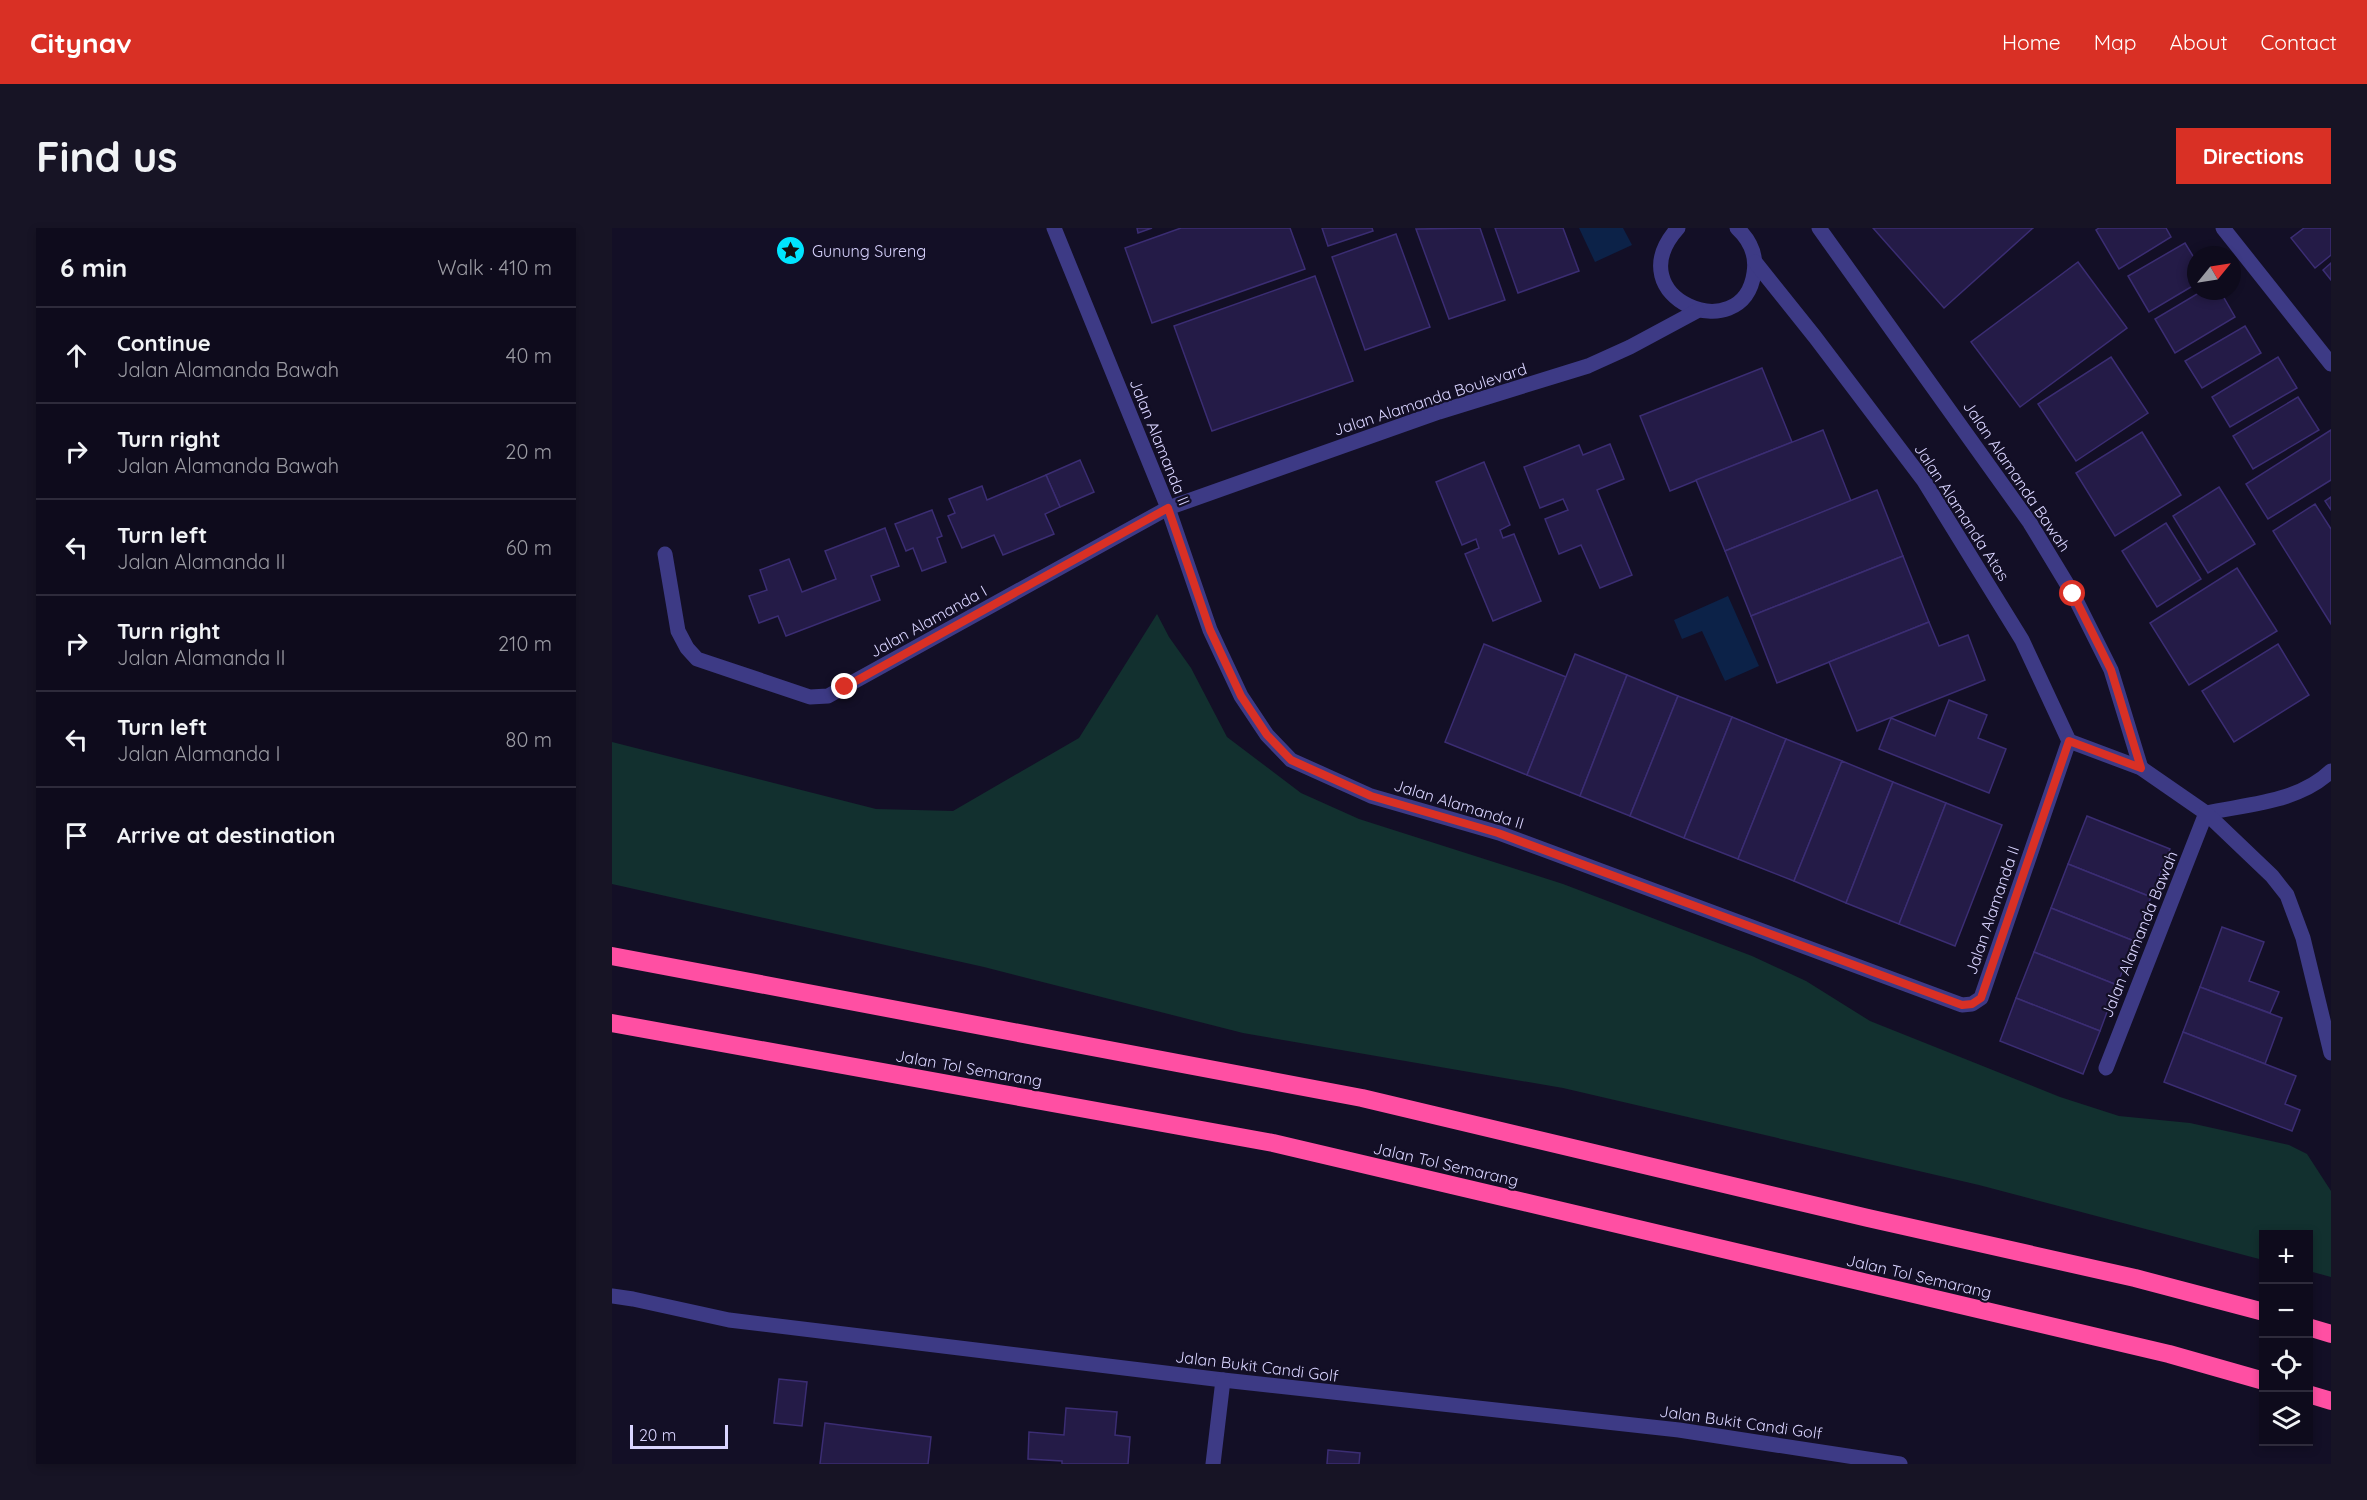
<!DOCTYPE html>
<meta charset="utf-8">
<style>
:root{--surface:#0e0b1c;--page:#171425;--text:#f1f3f6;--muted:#9b9ba3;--line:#2e2b3b;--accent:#d93025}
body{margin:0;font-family:Quicksand,sans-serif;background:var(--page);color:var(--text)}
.controls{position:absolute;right:18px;bottom:18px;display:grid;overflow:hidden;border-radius:0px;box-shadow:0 3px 9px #0003}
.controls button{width:54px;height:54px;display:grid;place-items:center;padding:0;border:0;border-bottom:2px solid var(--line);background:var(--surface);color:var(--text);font:30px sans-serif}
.compass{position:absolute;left:1575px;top:18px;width:54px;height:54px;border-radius:50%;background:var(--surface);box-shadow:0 3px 9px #0003;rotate:60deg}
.scale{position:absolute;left:18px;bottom:15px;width:98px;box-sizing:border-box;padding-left:6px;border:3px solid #d9d4ff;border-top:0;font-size:16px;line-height:21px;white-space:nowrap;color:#d9d4ff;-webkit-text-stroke:4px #130f26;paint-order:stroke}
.stop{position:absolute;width:18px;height:18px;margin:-14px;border:4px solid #d93025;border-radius:50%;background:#fff}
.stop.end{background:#d93025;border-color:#fff;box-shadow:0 2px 6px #0008}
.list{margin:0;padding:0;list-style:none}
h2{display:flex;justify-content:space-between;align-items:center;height:78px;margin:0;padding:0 24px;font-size:26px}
h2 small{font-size:20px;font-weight:400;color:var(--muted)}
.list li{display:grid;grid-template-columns:39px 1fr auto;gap:18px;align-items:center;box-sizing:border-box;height:96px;padding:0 24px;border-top:2px solid var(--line)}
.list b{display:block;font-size:22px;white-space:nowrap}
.list p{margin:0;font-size:20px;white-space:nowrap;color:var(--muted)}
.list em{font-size:20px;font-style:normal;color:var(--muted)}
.icon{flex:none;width:33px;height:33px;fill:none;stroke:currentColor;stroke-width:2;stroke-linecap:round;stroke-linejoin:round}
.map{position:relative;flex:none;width:1719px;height:1236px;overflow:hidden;border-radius:0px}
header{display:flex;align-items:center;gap:36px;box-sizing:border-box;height:84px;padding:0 30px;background:var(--accent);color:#fff}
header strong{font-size:28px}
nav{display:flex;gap:33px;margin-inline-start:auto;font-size:21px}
.intro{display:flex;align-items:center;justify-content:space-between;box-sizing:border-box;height:144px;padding:0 36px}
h1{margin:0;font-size:42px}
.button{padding:15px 27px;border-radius:0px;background:var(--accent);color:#fff;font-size:21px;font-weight:700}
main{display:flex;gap:36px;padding:0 36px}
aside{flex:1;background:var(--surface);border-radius:0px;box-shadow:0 3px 9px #0003}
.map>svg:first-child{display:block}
.green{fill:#12302f}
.water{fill:#0c2248}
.building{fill:#241b47;stroke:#3b2d73;stroke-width:1.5}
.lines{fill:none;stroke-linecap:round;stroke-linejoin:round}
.minor{stroke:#3d3a85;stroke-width:15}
.motorway{stroke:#ff4fa3;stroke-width:18}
.route{stroke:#d93025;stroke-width:8}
.labels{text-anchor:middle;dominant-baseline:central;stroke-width:4.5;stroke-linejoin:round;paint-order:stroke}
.poi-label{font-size:16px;fill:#d9d4ff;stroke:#130f26;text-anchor:start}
.street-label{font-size:16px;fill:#d9d4ff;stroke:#130f26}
</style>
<header>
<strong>Citynav</strong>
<nav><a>Home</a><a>Map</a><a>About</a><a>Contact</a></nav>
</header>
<div class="intro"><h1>Find us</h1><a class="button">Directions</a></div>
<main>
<aside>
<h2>6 min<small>Walk · 410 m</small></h2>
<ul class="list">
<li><svg class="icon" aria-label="ahead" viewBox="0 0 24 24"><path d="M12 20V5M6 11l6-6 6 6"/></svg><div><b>Continue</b><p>Jalan Alamanda Bawah</p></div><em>40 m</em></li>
<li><svg class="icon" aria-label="right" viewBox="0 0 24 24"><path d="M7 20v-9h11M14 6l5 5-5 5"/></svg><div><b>Turn right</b><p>Jalan Alamanda Bawah</p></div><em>20 m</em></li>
<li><svg class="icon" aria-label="left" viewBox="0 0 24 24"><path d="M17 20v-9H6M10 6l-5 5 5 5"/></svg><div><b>Turn left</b><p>Jalan Alamanda II</p></div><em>60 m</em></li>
<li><svg class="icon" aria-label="right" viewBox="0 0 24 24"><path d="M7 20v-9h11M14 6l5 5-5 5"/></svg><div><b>Turn right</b><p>Jalan Alamanda II</p></div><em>210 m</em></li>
<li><svg class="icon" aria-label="left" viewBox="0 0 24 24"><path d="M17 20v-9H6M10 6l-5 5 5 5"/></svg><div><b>Turn left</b><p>Jalan Alamanda I</p></div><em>80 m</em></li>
<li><svg class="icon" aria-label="arrive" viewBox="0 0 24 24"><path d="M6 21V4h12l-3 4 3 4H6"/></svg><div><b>Arrive at destination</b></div></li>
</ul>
</aside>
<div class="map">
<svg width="1719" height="1236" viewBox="0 0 1719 1236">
<rect width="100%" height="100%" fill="#130f26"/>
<!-- green -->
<path class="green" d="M545,386L557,409L579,440L615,509L689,565L747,591L951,656L1140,728L1194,753L1258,793L1448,869L1507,888L1578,895L1677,917L1695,926L1719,963V1049L1697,1043L1696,1006H1652L1651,1032L1367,957L951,860L631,805L372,739L0,656V514L264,581L341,583L467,510Z"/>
<!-- water -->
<g class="water">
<path d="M967,0H1011L1020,17L983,34Z"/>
<path d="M1116,368L1147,438L1113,453L1090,403L1070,411L1062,392Z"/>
</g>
<!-- building -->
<g class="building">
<path d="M525,0H540L526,5Z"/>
<path d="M569,0H678L693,41L540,95L513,20Z"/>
<path d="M710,0H760L761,3L716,18Z"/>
<path d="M868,0L893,72L837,91L804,1Z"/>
<path d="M883,0H951L967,43L906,65Z"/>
<path d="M1261,0H1421L1332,80Z"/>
<path d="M1487,0H1554L1559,9L1507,41L1484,2Z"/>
<path d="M1692,0H1719V27L1703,40L1679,10Z"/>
<path d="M784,6L818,99L753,122L720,29Z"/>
<path d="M1573,15L1584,33V56L1537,84L1516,48Z"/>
<path d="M1466,34L1515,100L1408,179L1359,114Z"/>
<path d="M1719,35V52L1711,42Z"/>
<path d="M703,48L741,153L600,203L562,98Z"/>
<path d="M1590,63H1608L1623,89L1563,125L1543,91Z"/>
<path d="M1633,98L1649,125L1590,160L1573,133Z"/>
<path d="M1499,129L1536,185L1464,233L1426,176Z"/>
<path d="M1666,129L1685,160L1618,199L1600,169Z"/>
<path d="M1150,140L1180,214L1058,263L1028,188Z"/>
<path d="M1686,169L1707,202L1641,241L1621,208Z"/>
<path d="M1211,202L1239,273L1113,323L1084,252Z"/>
<path d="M1719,202V252L1656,291L1634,256Z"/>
<path d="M1530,204L1569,267L1503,308L1464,245Z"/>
<path d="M998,216L1012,251L985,262L1020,347L988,360L969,317L947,326L933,291L956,282L951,271L928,280L912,239L967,217L971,227Z"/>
<path d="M468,232L482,264L448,279L434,247Z"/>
<path d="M872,234L898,297L888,302L891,310L902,306L929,373L881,393L853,326L867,320L864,311L850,317L824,254Z"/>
<path d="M434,247L448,279L433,286L442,306L391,327L382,307L350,320L336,288L343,285L337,271L370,258L375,272Z"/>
<path d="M1607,259L1643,316L1596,345L1561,288Z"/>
<path d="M1265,262L1291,328L1139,388L1113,323Z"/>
<path d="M1719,269V282L1713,273Z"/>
<path d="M1703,276L1719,301V396L1661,303Z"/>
<path d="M320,282L330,308L325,310L334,334L310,343L301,320L294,323L283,296Z"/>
<path d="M1554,295L1589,351L1545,379L1510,323Z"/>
<path d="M273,300L287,338L259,348L268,372L174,408L166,388L147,395L137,368L155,362L148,342L177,331L190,364L224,351L213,323Z"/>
<path d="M1291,328L1317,394L1165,455L1139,388Z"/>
<path d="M1625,340L1665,403L1577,457L1538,395Z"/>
<path d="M1317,394L1327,418L1356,407L1373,452L1245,503L1217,434Z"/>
<path d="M872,416L954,449L915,547L833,514Z"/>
<path d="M1666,416L1697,467L1622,514L1590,463Z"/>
<path d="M963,426L1015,447L968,568L915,547Z"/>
<path d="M1015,447L1066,468L1018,588L968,568Z"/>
<path d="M1066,468L1120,489L1072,610L1018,588Z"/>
<path d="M1337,472L1375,487L1366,510L1394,521L1377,565L1267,521L1279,490L1323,508Z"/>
<path d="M1120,489L1174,511L1126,631L1072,610Z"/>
<path d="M1174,511L1230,533L1182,653L1126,631Z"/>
<path d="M1230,533L1281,554L1234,675L1182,653Z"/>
<path d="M1281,554L1334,575L1287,696L1234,675Z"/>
<path d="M1334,575L1390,597L1343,718L1287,696Z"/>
<path d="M1475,588L1558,621L1539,669L1456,636Z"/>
<path d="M1456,636L1539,669L1522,713L1439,680Z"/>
<path d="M1439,680L1522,713L1505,757L1422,724Z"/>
<path d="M1610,699L1652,714L1637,753L1667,764L1658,785L1588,759Z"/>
<path d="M1422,724L1505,757L1488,803L1404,770Z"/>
<path d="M1588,759L1670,790L1653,836L1571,804Z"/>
<path d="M1404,770L1488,803L1471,846L1388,813Z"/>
<path d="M1571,804L1684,848L1673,876L1688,882L1680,903L1552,854Z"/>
<path d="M167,1151L195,1154L190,1198L162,1195Z"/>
<path d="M454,1180L505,1184L503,1207L518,1209L516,1236H450V1233L416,1231L417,1204L452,1207Z"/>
<path d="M213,1195L319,1209L316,1236H208Z"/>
<path d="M716,1222L748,1225L747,1236H715Z"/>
</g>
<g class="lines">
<!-- minor -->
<g class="minor">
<path d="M442,0L556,280L598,402L629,468L655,507L679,532L759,568L887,605L1350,777L1360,776L1369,770L1457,513"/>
<path d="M1066,0C1003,70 1131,122 1142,45C1145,27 1139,13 1125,0"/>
<path d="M1207,0L1418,295L1461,366L1499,442L1529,540"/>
<path d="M1611,0L1719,136"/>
<path d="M1143,34L1203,109L1312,253L1410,412L1457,513"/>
<path d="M53,326L66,403L75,420L85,431L198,469L216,468L556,280L827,184L976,138L1018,119L1085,83"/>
<path d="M1457,513L1529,540L1594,585C1637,576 1687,574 1719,543"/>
<path d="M1494,840L1594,585L1660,648L1675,667L1691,710L1719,825"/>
<path d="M0,1068L21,1071L117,1092L611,1152L1067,1202L1288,1236"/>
<path d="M601,1236L611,1152"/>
</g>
<!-- motorway -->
<g class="motorway">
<path d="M0,728L750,870L1256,990L1523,1050L1652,1084"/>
<path d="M0,795L661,915L1557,1126L1652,1153"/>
<path d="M1696,1099L1719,1106"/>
<path d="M1696,1166L1719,1173"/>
</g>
</g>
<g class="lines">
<!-- route -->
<path class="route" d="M233,459L556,280L598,402L629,468L655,507L679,532L759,568L886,605L1350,777L1360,776L1369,770L1457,513L1529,540L1499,442L1461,366"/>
</g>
<!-- icons -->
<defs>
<symbol id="sight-disc" viewBox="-11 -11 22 22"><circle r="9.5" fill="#00e5ff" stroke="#130f26"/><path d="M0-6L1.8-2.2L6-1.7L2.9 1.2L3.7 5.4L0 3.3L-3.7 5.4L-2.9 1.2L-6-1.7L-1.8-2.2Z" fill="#111"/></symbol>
</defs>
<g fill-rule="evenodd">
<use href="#sight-disc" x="162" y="6" width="33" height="33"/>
</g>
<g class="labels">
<!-- poi labels -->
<g class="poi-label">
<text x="200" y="23">Gunung Sureng</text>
</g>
<!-- street labels -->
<g class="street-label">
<text transform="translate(818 171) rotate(-18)">Jalan Alamanda Boulevard</text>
<text transform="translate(548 214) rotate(68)">Jalan Alamanda II</text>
<text transform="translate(1405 248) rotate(56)">Jalan Alamanda Bawah</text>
<text transform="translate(1350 284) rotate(57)">Jalan Alamanda Atas</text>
<text transform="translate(316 393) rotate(-29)">Jalan Alamanda I</text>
<text transform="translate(847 576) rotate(17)">Jalan Alamanda II</text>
<text transform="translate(1380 682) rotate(-71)">Jalan Alamanda II</text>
<text transform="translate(1527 706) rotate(-68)">Jalan Alamanda Bawah</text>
<text transform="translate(357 840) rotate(10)">Jalan Tol Semarang</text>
<text transform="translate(834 936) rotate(13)">Jalan Tol Semarang</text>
<text transform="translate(1307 1048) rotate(13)">Jalan Tol Semarang</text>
<text transform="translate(645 1138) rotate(7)">Jalan Bukit Candi Golf</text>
<text transform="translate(1129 1194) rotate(8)">Jalan Bukit Candi Golf</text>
</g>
</g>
</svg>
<div class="controls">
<button>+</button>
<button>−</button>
<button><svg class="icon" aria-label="locate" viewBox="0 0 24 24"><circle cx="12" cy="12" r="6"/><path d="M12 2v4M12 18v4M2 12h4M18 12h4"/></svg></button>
<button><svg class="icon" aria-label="layers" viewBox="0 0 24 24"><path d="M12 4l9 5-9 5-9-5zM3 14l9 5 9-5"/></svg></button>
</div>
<svg class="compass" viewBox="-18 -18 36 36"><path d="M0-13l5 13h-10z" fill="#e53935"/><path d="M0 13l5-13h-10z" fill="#9b9ba3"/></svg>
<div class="scale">20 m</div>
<div class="stop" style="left:1461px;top:366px"></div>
<div class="stop end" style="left:233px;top:459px"></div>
</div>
</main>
